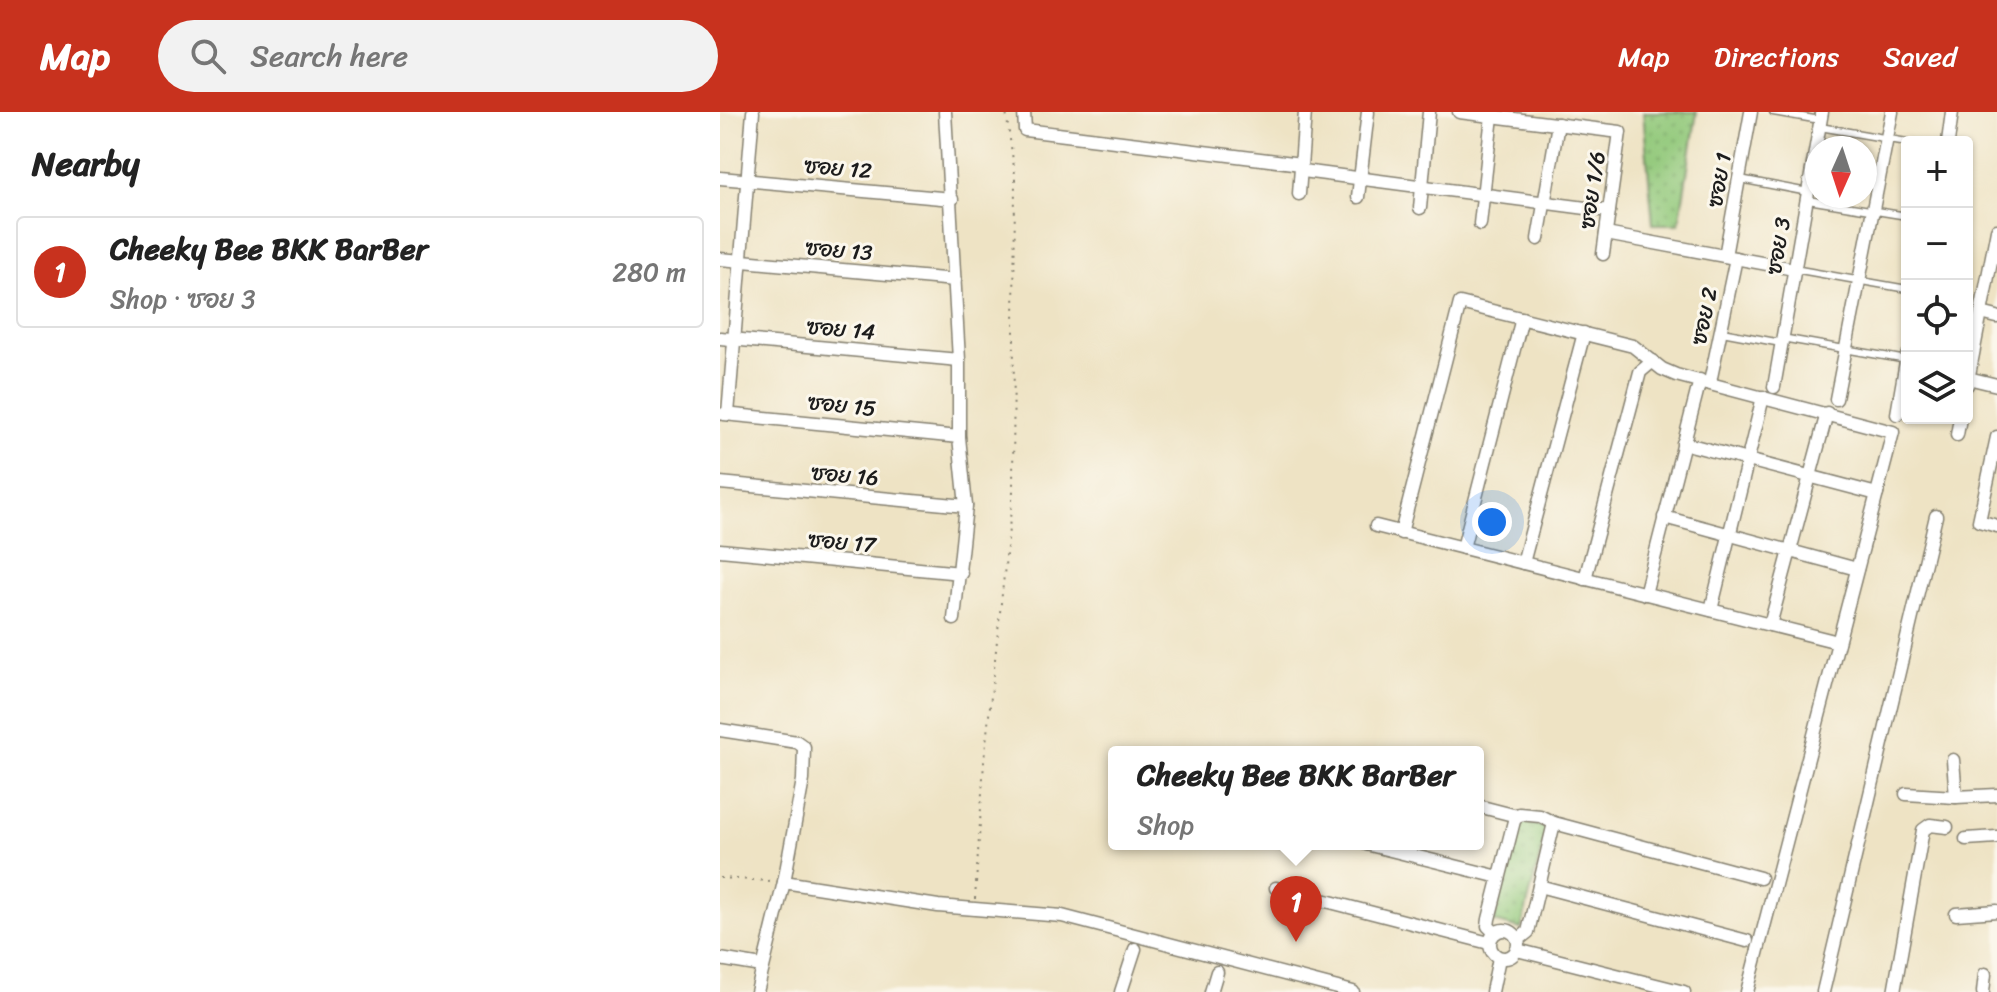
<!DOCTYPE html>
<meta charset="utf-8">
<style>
:root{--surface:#fff;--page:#f2f2f2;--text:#222;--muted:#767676;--line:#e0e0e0;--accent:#c8321e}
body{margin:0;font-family:Sriracha,"Playpen Sans Thai",sans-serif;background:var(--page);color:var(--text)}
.controls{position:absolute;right:24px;top:24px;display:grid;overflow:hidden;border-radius:8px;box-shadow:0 2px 6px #0004}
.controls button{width:72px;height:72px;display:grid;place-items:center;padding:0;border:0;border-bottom:2px solid var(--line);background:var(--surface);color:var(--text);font:40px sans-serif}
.compass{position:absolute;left:1085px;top:24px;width:72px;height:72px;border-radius:50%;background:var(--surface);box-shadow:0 2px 6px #0004;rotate:183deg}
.you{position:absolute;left:772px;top:410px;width:28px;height:28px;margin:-20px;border:6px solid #fff;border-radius:50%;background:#1a73e8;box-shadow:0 0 0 12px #1a73e833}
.badge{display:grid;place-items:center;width:52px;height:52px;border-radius:50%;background:var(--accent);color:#fff;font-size:26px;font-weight:700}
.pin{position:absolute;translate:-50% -66px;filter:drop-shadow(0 2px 4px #0008)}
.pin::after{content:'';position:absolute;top:42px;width:28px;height:24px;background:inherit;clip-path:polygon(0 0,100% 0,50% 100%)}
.popup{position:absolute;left:388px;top:634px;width:376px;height:104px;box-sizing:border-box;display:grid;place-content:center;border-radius:8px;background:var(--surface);filter:drop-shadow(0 2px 6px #0005);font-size:26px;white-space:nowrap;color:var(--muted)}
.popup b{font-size:30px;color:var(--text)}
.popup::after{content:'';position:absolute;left:50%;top:100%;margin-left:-16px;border:16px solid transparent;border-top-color:var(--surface)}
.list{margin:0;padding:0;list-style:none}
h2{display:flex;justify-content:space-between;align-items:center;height:104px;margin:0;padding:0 32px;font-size:34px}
h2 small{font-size:26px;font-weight:400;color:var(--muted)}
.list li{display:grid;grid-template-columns:52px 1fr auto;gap:24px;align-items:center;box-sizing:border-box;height:112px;margin:0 16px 16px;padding:0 16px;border:2px solid var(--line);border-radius:8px}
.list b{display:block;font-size:30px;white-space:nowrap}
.list p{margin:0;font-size:26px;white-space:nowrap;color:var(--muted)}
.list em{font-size:26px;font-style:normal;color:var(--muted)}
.icon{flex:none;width:44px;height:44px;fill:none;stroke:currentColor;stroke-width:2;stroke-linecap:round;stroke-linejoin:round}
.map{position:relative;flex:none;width:1277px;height:880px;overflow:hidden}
header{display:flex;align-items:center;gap:48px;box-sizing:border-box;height:112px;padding:0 40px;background:var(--accent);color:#fff}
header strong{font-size:38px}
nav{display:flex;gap:44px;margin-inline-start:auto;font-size:28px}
.search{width:560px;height:72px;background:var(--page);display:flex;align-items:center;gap:20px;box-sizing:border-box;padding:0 28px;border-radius:44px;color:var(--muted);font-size:30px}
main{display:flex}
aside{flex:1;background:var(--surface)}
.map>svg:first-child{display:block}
.grass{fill:url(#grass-dots);stroke:#58724c;stroke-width:2}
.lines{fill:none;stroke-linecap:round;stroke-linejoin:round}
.service-casing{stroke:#858070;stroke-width:9}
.minor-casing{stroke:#858070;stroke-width:15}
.path{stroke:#858070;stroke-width:2;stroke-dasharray:2 6;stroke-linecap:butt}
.service{stroke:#fff;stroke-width:6}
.minor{stroke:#fff;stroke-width:12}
.labels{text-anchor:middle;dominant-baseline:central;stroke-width:6;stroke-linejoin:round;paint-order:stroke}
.street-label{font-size:22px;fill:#1c1c1c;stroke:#fbf7ec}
</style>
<header>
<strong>Map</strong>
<div class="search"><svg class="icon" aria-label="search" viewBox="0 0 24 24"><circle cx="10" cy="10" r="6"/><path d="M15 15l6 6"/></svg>Search here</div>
<nav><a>Map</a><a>Directions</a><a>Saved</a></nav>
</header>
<main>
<aside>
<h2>Nearby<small></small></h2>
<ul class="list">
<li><span class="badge">1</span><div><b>Cheeky Bee BKK BarBer</b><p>Shop · ซอย 3</p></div><em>280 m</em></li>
</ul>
</aside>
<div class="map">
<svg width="1277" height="880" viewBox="0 0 1277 880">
<defs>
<pattern id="grass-dots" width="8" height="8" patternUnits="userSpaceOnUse" patternTransform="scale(2)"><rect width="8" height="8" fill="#93c97c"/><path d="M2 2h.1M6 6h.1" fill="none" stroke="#7eac6b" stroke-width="1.8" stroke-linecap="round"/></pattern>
</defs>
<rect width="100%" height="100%" fill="#fbf7ec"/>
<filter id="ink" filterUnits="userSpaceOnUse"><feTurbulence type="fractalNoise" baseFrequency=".0125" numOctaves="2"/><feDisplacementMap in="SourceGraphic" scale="16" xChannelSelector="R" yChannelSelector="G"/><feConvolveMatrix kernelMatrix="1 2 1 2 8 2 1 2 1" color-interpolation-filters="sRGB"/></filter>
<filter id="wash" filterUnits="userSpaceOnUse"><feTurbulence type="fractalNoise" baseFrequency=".006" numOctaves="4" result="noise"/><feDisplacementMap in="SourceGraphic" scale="32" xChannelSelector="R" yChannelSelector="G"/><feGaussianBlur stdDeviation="1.8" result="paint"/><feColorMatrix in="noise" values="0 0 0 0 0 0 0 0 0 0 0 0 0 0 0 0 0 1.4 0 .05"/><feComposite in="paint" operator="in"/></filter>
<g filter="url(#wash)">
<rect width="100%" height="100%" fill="#eee3c4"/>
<!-- grass -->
<g class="grass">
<path d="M923,0H977L959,112H933Z"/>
<path d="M801,709L827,716L801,817L774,810Z"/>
</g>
</g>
<g filter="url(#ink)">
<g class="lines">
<defs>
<g id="service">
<path d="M1053,0L1100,8"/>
<path d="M1100,15L1187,30"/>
<path d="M1020,67L1088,80"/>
<path d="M1088,88L1187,104"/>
<path d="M1074,157L1187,177"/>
<path d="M1002,220L1061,231"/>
<path d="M1062,226L1187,248"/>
</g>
<g id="minor">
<path d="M225,0L239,248V325L246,394L234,507"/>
<path d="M304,0L305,18L581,52"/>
<path d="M739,0L900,20L883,142"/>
<path d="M1228,30L1232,0"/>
<path d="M583,59L889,99"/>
<path d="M0,66L232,87"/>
<path d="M579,82L585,0"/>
<path d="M638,85L648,0"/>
<path d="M700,96L709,0"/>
<path d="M760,112L772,4"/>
<path d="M886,122L1074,157"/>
<path d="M818,127L838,12"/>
<path d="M1005,144L1031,0"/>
<path d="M0,147L235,168"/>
<path d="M1261,201L1277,205"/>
<path d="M0,226L239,248"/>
<path d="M1248,266L1277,273"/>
<path d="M990,270L1016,146"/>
<path d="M1247,273L1277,118"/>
<path d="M1054,275L1102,0"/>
<path d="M1116,287L1172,0"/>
<path d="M4,302L239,325"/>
<path d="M8,302L33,0"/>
<path d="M1177,302L1187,244"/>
<path d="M1237,323L1240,306"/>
<path d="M1277,325L1259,409L1277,414"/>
<path d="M963,331L1157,382"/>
<path d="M0,371L246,394"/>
<path d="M944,405L1137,457"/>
<path d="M656,414L1118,530"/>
<path d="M681,421L740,191L913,234L942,257L956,263L1173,320L1027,880"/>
<path d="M743,436L802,206"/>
<path d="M0,438L241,461"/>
<path d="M803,451L864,221"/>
<path d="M865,467L920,260L933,249"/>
<path d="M925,482L980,268"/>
<path d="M991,498L1043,285"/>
<path d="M1050,513L1107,301"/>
<path d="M0,618L77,630L84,635L83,668L64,770"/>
<path d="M1233,648L1236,685L1277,683"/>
<path d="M1186,682L1236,685"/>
<path d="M758,694L797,704"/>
<path d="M1246,727L1277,725"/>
<path d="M646,732L779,765"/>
<path d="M819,774L1027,829"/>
<path d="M556,776L769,831"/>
<path d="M1236,802L1277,799"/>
<circle cx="784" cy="832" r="14"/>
<path d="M775,821L768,814L769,807L794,709L799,702L820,704L834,711L1040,766"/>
<path d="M798,828L808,820L834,711"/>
<path d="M797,838L964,880"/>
<path d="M0,847L42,854"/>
<path d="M37,880L64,770L218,794L342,804L633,880"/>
<path d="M401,880L415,837"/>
<path d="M491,880L497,860"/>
<path d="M772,880L779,846"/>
<path d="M1103,880L1216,404"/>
<path d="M1174,880L1203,718L1210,713L1227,715"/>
<path d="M1263,880L1265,862"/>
</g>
</defs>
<!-- service casing -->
<use href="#service" class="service-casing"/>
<!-- minor casing -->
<use href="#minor" class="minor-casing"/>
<!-- path -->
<g class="path">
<path d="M0,766L51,769"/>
<path d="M255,787L264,650L293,379L295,62L286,0"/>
</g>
<!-- service -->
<use href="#service" class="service"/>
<!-- minor -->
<use href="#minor" class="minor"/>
</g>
</g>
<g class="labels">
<!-- street labels -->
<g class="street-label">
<text transform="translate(118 56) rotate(5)">ซอย 12</text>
<text transform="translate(999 68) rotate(-80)">ซอย 1</text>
<text transform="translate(872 78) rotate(-82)">ซอย 1/6</text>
<text transform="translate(1058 134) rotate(-80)">ซอย 3</text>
<text transform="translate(119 138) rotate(5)">ซอย 13</text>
<text transform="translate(984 204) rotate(-78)">ซอย 2</text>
<text transform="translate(121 217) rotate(5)">ซอย 14</text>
<text transform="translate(122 293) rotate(6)">ซอย 15</text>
<text transform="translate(125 363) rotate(5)">ซอย 16</text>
<text transform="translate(122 430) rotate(5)">ซอย 17</text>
</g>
</g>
</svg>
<div class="controls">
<button>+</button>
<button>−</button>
<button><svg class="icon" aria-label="locate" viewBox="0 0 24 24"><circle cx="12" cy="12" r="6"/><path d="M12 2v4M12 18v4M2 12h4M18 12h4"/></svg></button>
<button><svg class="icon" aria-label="layers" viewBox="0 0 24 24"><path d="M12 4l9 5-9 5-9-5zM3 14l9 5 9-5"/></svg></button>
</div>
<svg class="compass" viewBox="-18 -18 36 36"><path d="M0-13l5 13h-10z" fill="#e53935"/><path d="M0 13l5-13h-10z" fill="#767676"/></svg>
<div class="you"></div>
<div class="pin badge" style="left:576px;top:830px">1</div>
<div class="popup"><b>Cheeky Bee BKK BarBer</b>Shop</div>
</div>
</main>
